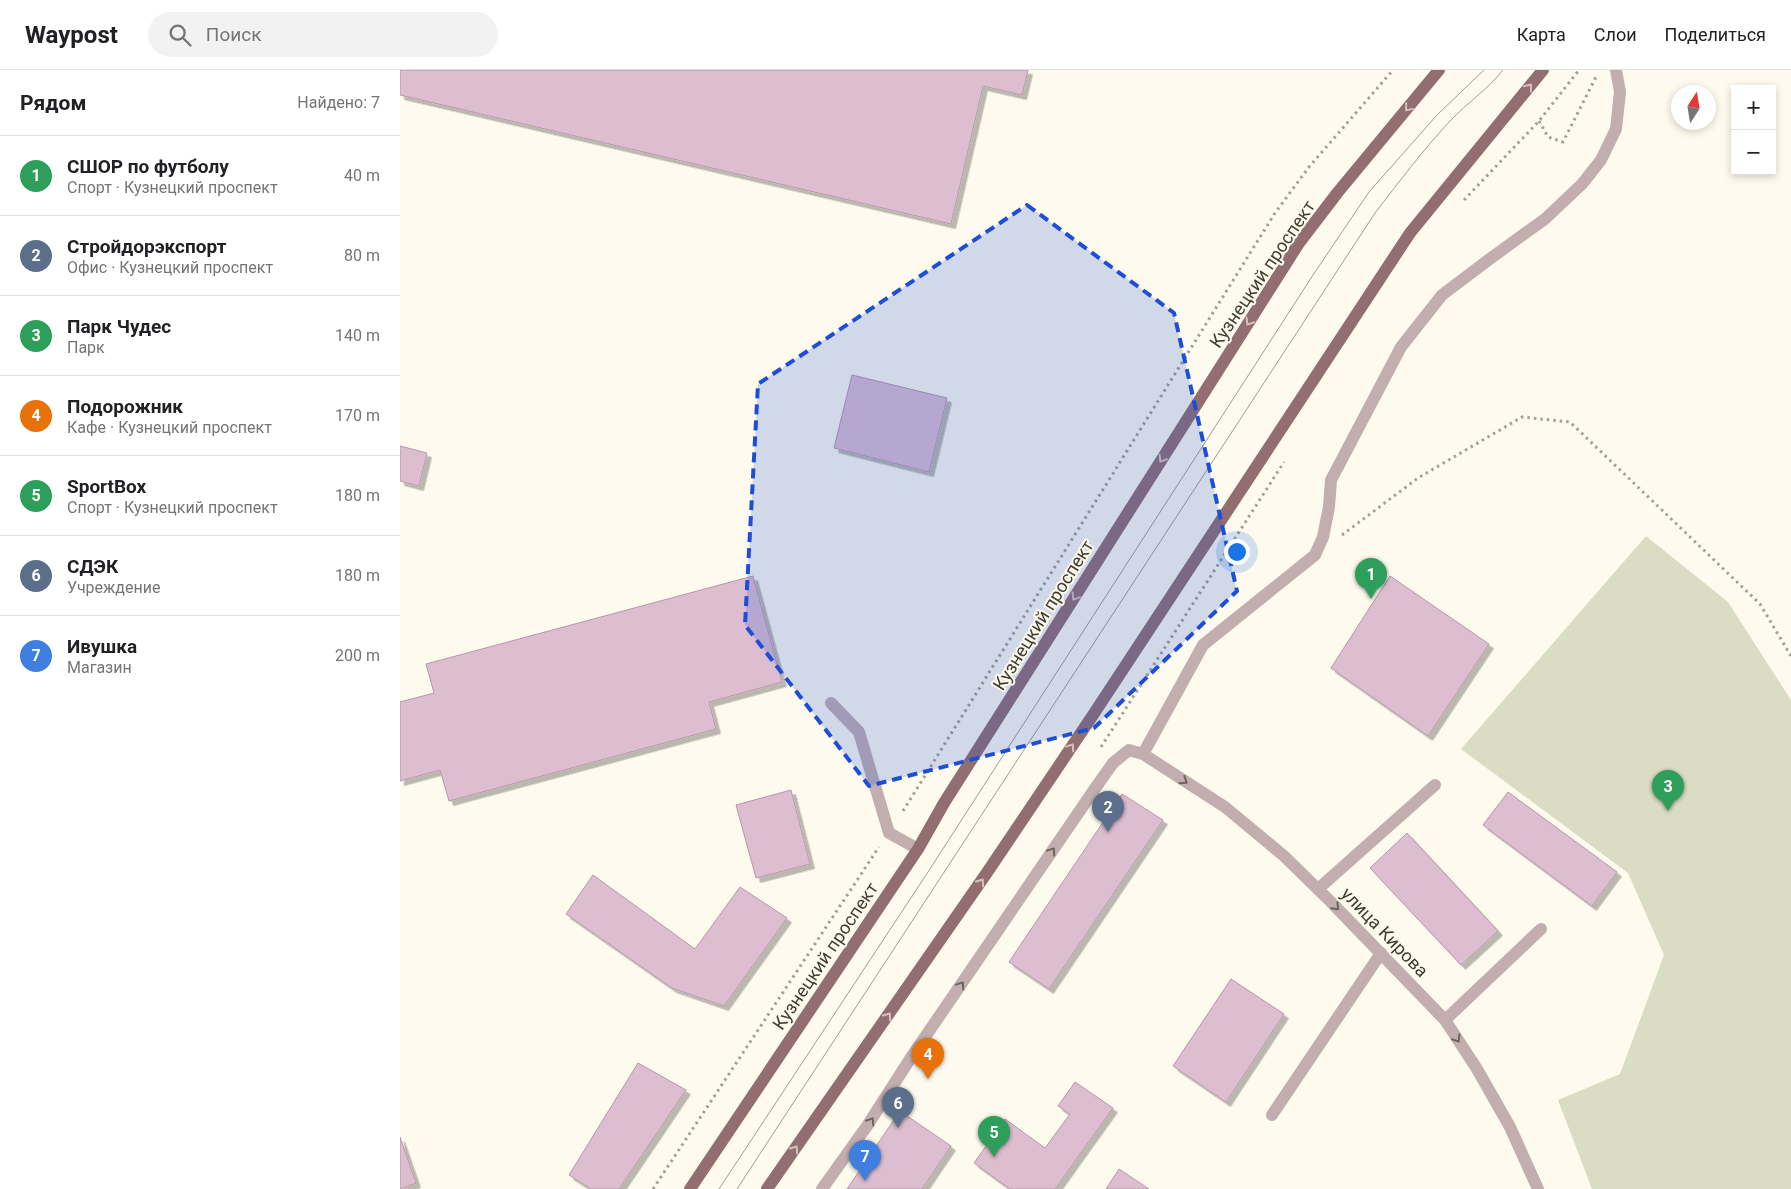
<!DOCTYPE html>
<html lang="ru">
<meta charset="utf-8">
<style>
:root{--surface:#fff;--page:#f2f2f2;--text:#202124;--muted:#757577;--line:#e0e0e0;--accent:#0f766e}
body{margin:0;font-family:Roboto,sans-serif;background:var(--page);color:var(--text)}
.controls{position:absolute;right:15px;top:15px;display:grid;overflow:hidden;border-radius:0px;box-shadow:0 2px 8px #0003}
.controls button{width:45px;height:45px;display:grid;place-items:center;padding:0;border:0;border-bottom:1px solid var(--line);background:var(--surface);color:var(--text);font:25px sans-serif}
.compass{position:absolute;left:1271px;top:15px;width:45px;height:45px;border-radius:50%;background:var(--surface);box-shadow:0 2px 8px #0003;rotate:12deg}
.you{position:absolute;left:836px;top:481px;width:18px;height:18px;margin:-12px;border:4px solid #fff;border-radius:50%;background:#1a73e8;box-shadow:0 0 0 8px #1a73e833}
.badge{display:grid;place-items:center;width:32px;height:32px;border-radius:50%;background:var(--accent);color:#fff;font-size:16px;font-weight:700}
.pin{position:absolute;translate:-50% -41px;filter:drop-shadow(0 1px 2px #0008)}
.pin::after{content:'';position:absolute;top:26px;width:18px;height:15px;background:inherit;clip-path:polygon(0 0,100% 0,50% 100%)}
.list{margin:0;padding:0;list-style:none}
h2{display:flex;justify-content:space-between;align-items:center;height:65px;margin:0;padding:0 20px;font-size:21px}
h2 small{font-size:16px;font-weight:400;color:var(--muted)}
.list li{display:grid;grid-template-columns:32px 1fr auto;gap:15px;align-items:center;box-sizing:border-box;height:80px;padding:0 20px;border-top:1px solid var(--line)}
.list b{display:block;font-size:19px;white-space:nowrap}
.list p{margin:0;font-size:16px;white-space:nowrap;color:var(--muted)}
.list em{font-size:16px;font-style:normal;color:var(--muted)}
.icon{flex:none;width:28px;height:28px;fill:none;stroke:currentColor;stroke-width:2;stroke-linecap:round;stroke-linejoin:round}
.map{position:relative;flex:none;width:1391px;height:1119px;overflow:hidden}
header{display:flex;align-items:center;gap:30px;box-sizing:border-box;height:70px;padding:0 25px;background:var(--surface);border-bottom:1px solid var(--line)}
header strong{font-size:24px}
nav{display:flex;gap:28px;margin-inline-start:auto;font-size:18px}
.search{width:350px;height:45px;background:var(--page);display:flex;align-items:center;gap:12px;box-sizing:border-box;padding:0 18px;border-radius:28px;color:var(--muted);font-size:19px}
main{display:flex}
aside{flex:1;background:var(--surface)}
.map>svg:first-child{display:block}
.green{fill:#dadcc4}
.building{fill:#ddbdd0;stroke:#b798aa;filter:url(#shadow)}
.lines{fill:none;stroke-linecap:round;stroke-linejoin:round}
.path{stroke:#a4a094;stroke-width:3;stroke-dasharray:2.5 4;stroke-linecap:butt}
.minor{stroke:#c2aeaf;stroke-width:12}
.major{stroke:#926e71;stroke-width:12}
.tram{stroke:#a19d90;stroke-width:1}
.oneway{stroke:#d3c2bb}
.oneway2{stroke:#6e645c}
.marked{fill:#1d4ed8;fill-opacity:0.2;stroke:#1d4ed8;stroke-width:4;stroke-dasharray:10 6;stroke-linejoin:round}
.labels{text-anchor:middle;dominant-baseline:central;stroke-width:4;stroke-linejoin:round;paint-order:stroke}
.street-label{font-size:18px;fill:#403c30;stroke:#fefaed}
</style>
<header>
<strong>Waypost</strong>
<div class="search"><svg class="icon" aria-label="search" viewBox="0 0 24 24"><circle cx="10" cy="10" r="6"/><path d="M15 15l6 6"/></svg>Поиск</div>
<nav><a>Карта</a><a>Слои</a><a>Поделиться</a></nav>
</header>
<main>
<aside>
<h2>Рядом<small>Найдено: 7</small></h2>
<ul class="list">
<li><span class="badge" style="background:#2e9e5b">1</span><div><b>СШОР по футболу</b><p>Спорт · Кузнецкий проспект</p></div><em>40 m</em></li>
<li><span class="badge" style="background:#5c6f8a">2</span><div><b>Стройдорэкспорт</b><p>Офис · Кузнецкий проспект</p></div><em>80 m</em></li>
<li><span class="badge" style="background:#2e9e5b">3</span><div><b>Парк Чудес</b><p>Парк</p></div><em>140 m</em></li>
<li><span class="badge" style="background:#e8710a">4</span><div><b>Подорожник</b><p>Кафе · Кузнецкий проспект</p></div><em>170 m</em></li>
<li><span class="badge" style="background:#2e9e5b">5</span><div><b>SportBox</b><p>Спорт · Кузнецкий проспект</p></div><em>180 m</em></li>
<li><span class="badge" style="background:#5c6f8a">6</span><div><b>СДЭК</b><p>Учреждение</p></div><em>180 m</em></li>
<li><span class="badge" style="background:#3f7fe0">7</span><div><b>Ивушка</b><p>Магазин</p></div><em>200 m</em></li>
</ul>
</aside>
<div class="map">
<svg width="1391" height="1119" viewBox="0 0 1391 1119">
<defs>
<filter id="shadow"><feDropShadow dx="4.5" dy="4.5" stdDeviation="0" flood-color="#0004"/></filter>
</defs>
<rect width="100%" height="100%" fill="#fefaed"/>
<!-- green -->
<path class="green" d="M1246,466L1328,532L1391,630V1119H1192L1158,1030L1220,1004L1264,885L1228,803L1061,679Z"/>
<!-- building -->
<g class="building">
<path d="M0,0H628L622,25L583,16L551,154L0,25Z"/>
<path d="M452,305L547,328L529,402L434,378Z"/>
<path d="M0,376L27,383L19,416L0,411Z"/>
<path d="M353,506L382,612L309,632L316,659L49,731L40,700L0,711V632L34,623L26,594Z"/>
<path d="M990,506L1089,574L1028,666L931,598Z"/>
<path d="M391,720L410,794L356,808L336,735Z"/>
<path d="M1108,722L1217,802L1192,836L1083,755Z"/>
<path d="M722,724L763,750L649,919L609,892Z"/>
<path d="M1007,763L1098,861L1061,895L970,798Z"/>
<path d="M193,805L295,879L340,817L387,848L324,936L272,918L166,844Z"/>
<path d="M831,909L884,944L826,1032L773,996Z"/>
<path d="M238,993L286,1020L219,1119H191L169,1105Z"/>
<path d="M675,1012L713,1038L655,1119H610L574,1093L605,1049L645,1078L670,1044L658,1036Z"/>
<path d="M500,1041L551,1076L522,1119H447Z"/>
<path d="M0,1067L16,1113L0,1119Z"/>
<path d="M719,1099L749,1119H706Z"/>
</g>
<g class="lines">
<!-- path -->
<g class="path">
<path d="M1139,51L1148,67L1163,72L1197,5"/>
<path d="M1064,130L1139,51L1179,0"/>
<path d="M942,465L1018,408L1122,347L1170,352L1360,534L1391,586"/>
<path d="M701,677L884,392"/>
<path d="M503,741L875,143L909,97L993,0"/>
<path d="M253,1119L479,777"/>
</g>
<!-- minor -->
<g class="minor">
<path d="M431,633L459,662L489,763L518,779"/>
<path d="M743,684L803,575L915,485L923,467L929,437L931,410L1001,277L1042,225L1091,188L1145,149L1182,114L1201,90L1216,59L1220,22L1216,0"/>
<path d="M918,819L1035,715"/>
<path d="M1045,950L1141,859"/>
<path d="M872,1045L981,883"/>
<path d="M422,1119L467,1056L510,989L696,717L713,693L729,680L743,684L825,737L884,786L931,832L1045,950L1077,999L1110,1057L1138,1119"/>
</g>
<!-- major -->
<g class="major">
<path d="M290,1119L518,779L544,733L899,173L938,122L1039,0"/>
<path d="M367,1119L586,804L693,645L1010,163L1143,0"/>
</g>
<!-- tram -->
<g class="tram">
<path d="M319,1119L528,802L913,205L969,122L1037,45L1084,0"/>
<path d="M337,1119L975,143C999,112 1023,80 1050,51C1067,33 1087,20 1103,0"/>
</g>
</g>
<!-- one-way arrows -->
<defs><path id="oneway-chevron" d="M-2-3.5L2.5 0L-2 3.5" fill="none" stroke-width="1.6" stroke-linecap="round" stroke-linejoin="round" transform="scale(1.25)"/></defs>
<g class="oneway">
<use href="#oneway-chevron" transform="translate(1129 17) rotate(-52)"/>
<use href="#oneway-chevron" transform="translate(1008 38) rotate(130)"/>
<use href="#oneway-chevron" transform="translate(849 252) rotate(122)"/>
<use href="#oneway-chevron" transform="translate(762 389) rotate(122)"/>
<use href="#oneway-chevron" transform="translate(675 527) rotate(122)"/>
<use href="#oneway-chevron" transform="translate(671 677) rotate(-56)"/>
<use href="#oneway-chevron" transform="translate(581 812) rotate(-55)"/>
<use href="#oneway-chevron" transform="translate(488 946) rotate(-55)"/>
<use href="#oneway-chevron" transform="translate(395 1079) rotate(-55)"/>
</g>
<g class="oneway2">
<use href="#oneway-chevron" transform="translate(784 711) rotate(33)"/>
<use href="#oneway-chevron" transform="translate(652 781) rotate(-56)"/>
<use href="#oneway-chevron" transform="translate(936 837) rotate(46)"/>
<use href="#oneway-chevron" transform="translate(561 915) rotate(-56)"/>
<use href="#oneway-chevron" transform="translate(1057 969) rotate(57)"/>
<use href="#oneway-chevron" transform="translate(471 1051) rotate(-57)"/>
</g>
<!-- marked area -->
<path class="marked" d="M627,135L774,243L837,521L694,658L469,716L345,555L358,314Z"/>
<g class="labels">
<!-- street labels -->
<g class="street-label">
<text transform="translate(862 204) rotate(-56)">Кузнецкий проспект</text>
<text transform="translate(643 545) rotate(-58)">Кузнецкий проспект</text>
<text transform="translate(985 862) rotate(46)">улица Кирова</text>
<text transform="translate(425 886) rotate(-56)">Кузнецкий проспект</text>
</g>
</g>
</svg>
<div class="controls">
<button>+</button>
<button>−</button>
</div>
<svg class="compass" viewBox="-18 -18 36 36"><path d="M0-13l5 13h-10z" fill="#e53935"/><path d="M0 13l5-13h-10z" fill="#757577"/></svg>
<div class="you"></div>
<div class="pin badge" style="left:971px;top:529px;background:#2e9e5b">1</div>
<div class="pin badge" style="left:708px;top:762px;background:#5c6f8a">2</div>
<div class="pin badge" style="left:1268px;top:741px;background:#2e9e5b">3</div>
<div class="pin badge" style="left:528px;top:1009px;background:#e8710a">4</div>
<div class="pin badge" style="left:594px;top:1087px;background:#2e9e5b">5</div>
<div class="pin badge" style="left:498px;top:1058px;background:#5c6f8a">6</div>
<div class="pin badge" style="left:465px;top:1111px;background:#3f7fe0">7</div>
</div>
</main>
